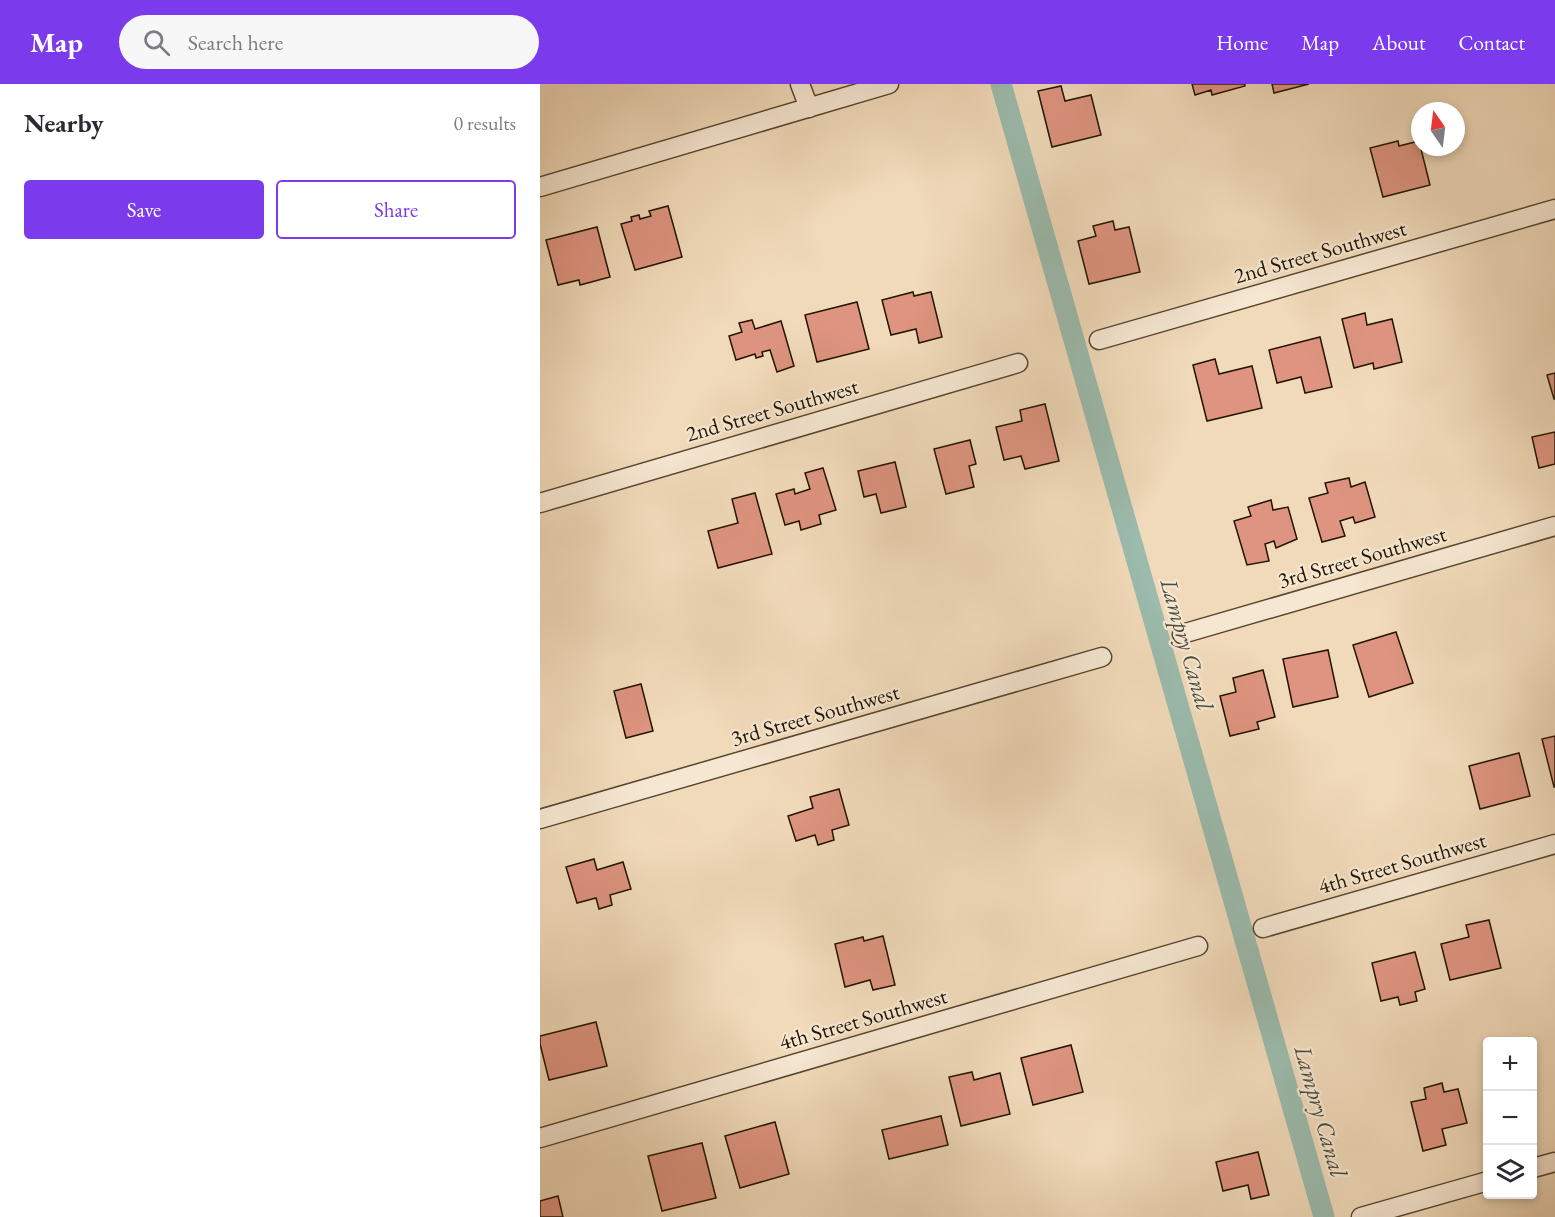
<!DOCTYPE html>
<meta charset="utf-8">
<style>
:root{--surface:#fff;--page:#f7f7f7;--text:#2b2b33;--muted:#7c7c81;--line:#e1e1e2;--accent:#7c3aed}
body{margin:0;font-family:"EB Garamond",serif;background:var(--page);color:var(--text)}
.controls{position:absolute;right:18px;bottom:18px;display:grid;overflow:hidden;border-radius:6px;box-shadow:0 3px 9px #0003}
.controls button{width:54px;height:54px;display:grid;place-items:center;padding:0;border:0;border-bottom:2px solid var(--line);background:var(--surface);color:var(--text);font:30px sans-serif}
.compass{position:absolute;left:871px;top:18px;width:54px;height:54px;border-radius:50%;background:var(--surface);box-shadow:0 3px 9px #0003;rotate:346deg}
.list{margin:0;padding:0;list-style:none}
h2{display:flex;justify-content:space-between;align-items:center;height:78px;margin:0;padding:0 24px;font-size:26px}
h2 small{font-size:20px;font-weight:400;color:var(--muted)}
.actions{display:flex;gap:12px;padding:18px 24px}
.actions a{flex:1;padding:14px 0;border:2px solid var(--accent);border-radius:6px;text-align:center;font-size:21px;color:var(--accent)}
.actions .main{background:var(--accent);color:#fff}
.icon{flex:none;width:33px;height:33px;fill:none;stroke:currentColor;stroke-width:2;stroke-linecap:round;stroke-linejoin:round}
.map{position:relative;flex:none;width:1015px;height:1133px;overflow:hidden}
header{display:flex;align-items:center;gap:36px;box-sizing:border-box;height:84px;padding:0 30px;background:var(--accent);color:#fff}
header strong{font-size:28px}
nav{display:flex;gap:33px;margin-inline-start:auto;font-size:21px}
.search{width:420px;height:54px;background:var(--page);display:flex;align-items:center;gap:15px;box-sizing:border-box;padding:0 21px;border-radius:33px;color:var(--muted);font-size:22px}
main{display:flex}
aside{flex:1;background:var(--surface)}
.map>svg:first-child{display:block}
.lines{fill:none;stroke-linecap:round;stroke-linejoin:round}
.canal{stroke:#9bbbad;stroke-width:21}
.building{fill:#de9480;stroke:#221401;stroke-width:1.5}
.street-casing{stroke:#56462f;stroke-width:21}
.street{stroke:#f6e7d2;stroke-width:18}
.labels{text-anchor:middle;dominant-baseline:central;stroke-width:4.5;stroke-linejoin:round;paint-order:stroke}
.street-label{font-size:22px;fill:#221401;stroke:#f6e7d2}
.water-label{font-size:24px;font-style:italic;fill:#4c4e3d;stroke:#f6e7d2}
</style>
<header>
<strong>Map</strong>
<div class="search"><svg class="icon" aria-label="search" viewBox="0 0 24 24"><circle cx="10" cy="10" r="6"/><path d="M15 15l6 6"/></svg>Search here</div>
<nav><a>Home</a><a>Map</a><a>About</a><a>Contact</a></nav>
</header>
<main>
<aside>
<h2>Nearby<small>0 results</small></h2>
<ul class="list">
</ul>
<div class="actions"><a class="main">Save</a><a>Share</a></div>
</aside>
<div class="map">
<svg width="1015" height="1133" viewBox="0 0 1015 1133">
<rect width="100%" height="100%" fill="#f1daba"/>
<filter id="stains"><feTurbulence type="fractalNoise" baseFrequency=".00333" numOctaves="4"/><feColorMatrix values="0 0 0 0 .2 0 0 0 0 .09 0 0 0 0 .02 0 0 0 .5 -.17"/></filter>
<radialGradient id="worn" r=".72"><stop offset=".6" stop-color="#630" stop-opacity="0"/><stop offset="1" stop-color="#630" stop-opacity=".3"/></radialGradient>
<g class="lines">
<!-- canal -->
<path class="canal" d="M461,0L784,1133"/>
</g>
<!-- building -->
<g class="building">
<path d="M652,0H705V2L672,11L671,6L655,11Z"/>
<path d="M732,0H769L734,9Z"/>
<path d="M521,2L525,17L551,11L561,51L512,63L498,7Z"/>
<path d="M858,57L859,62L879,57L890,101L843,113L830,64Z"/>
<path d="M128,122L142,173L95,186L81,140L92,137L91,133L99,131L100,135L111,132L109,127Z"/>
<path d="M573,137L575,146L589,143L600,188L549,200L538,157L556,152L553,142Z"/>
<path d="M57,143L70,193L40,201L39,196L18,201L6,156Z"/>
<path d="M373,208L374,212L391,208L402,253L379,259L376,245L351,251L342,216Z"/>
<path d="M317,218L329,265L277,278L265,231Z"/>
<path d="M825,229L827,241L852,235L862,278L834,285L833,279L814,284L802,235Z"/>
<path d="M212,236L215,245L241,237L254,282L237,288L230,266L222,268L223,272L216,274L215,270L196,276L189,252L202,248L199,239Z"/>
<path d="M780,253L792,303L765,309L761,293L737,299L729,266Z"/>
<path d="M675,275L679,290L712,282L722,324L667,337L653,281Z"/>
<path d="M1015,289V315H1014L1007,291Z"/>
<path d="M505,320L519,377L485,385L481,372L464,376L456,343L482,337L480,326Z"/>
<path d="M1015,348V380L999,384L992,353Z"/>
<path d="M430,356L436,380L429,382L434,403L406,410L394,365Z"/>
<path d="M355,378L366,423L341,429L336,410L324,413L318,387Z"/>
<path d="M283,384L296,426L279,431L281,440L261,446L259,437L245,441L236,410L254,405L255,410L270,405L265,389Z"/>
<path d="M809,394L811,403L825,398L835,433L815,439L813,433L800,437L805,452L782,458L769,414L788,409L785,399Z"/>
<path d="M215,409L232,470L178,484L168,447L198,439L192,415Z"/>
<path d="M731,416L733,426L748,423L757,455L736,464L734,457L725,460L729,477L707,481L694,437L711,432L708,423Z"/>
<path d="M856,548L873,599L829,613L813,561Z"/>
<path d="M788,566L798,613L753,623L743,575Z"/>
<path d="M723,586L735,633L717,638L719,645L690,652L680,612L696,608L693,594Z"/>
<path d="M101,600L113,647L86,654L74,607Z"/>
<path d="M1015,652V703H1014L1002,655Z"/>
<path d="M979,669L990,712L940,725L929,682Z"/>
<path d="M299,705L309,741L292,746L294,756L278,761L275,751L256,757L248,732L273,724L270,713Z"/>
<path d="M54,775L57,786L83,778L91,805L70,811L72,821L59,825L56,814L37,819L26,783Z"/>
<path d="M949,836L961,884L910,896L901,860L929,853L926,841Z"/>
<path d="M343,852L355,901L333,906L330,896L305,903L295,860L323,853L324,857Z"/>
<path d="M875,868L885,905L875,908L877,917L860,921L858,913L841,917L832,879Z"/>
<path d="M56,938L67,982L9,996L0,960V952Z"/>
<path d="M531,961L543,1008L493,1021L481,974Z"/>
<path d="M432,988L434,996L460,989L470,1030L421,1042L409,993Z"/>
<path d="M902,999L904,1008L918,1005L927,1039L902,1045L906,1061L883,1067L871,1018L886,1015L884,1004Z"/>
<path d="M401,1032L408,1061L349,1075L342,1046Z"/>
<path d="M235,1038L249,1090L200,1104L185,1052Z"/>
<path d="M162,1059L176,1114L122,1127L108,1072Z"/>
<path d="M718,1068L729,1111L711,1115L708,1101L683,1107L676,1078Z"/>
<path d="M18,1112L23,1133H0V1117Z"/>
</g>
<g class="lines">
<defs>
<g id="street">
<path d="M260,0L269,24"/>
<path d="M0,103L349,0"/>
<path d="M559,256L1015,125"/>
<path d="M0,419L478,279"/>
<path d="M642,550L1015,442"/>
<path d="M0,735L562,573"/>
<path d="M723,844L1015,760"/>
<path d="M0,1054L658,862"/>
<path d="M993,1084L1015,1078"/>
<path d="M821,1133L948,1097"/>
</g>
</defs>
<!-- street casing -->
<use href="#street" class="street-casing"/>
<!-- street -->
<use href="#street" class="street"/>
</g>
<g class="labels">
<!-- street labels -->
<g class="street-label">
<text transform="translate(780 168) rotate(-16)">2nd Street Southwest</text>
<text transform="translate(232 326) rotate(-16)">2nd Street Southwest</text>
<text transform="translate(822 473) rotate(-16)">3rd Street Southwest</text>
<text transform="translate(275 631) rotate(-16)">3rd Street Southwest</text>
<text transform="translate(862 779) rotate(-16)">4th Street Southwest</text>
<text transform="translate(323 935) rotate(-16)">4th Street Southwest</text>
</g>
<!-- water labels -->
<g class="water-label">
<text transform="translate(647 560) rotate(74)">Lampry Canal</text>
<text transform="translate(781 1027) rotate(74)">Lampry Canal</text>
</g>
</g>
<rect width="100%" height="100%" filter="url(#stains)"/>
<rect width="100%" height="100%" fill="url(#worn)"/>
</svg>
<div class="controls">
<button>+</button>
<button>−</button>
<button><svg class="icon" aria-label="layers" viewBox="0 0 24 24"><path d="M12 4l9 5-9 5-9-5zM3 14l9 5 9-5"/></svg></button>
</div>
<svg class="compass" viewBox="-18 -18 36 36"><path d="M0-13l5 13h-10z" fill="#e53935"/><path d="M0 13l5-13h-10z" fill="#7c7c81"/></svg>
</div>
</main>
